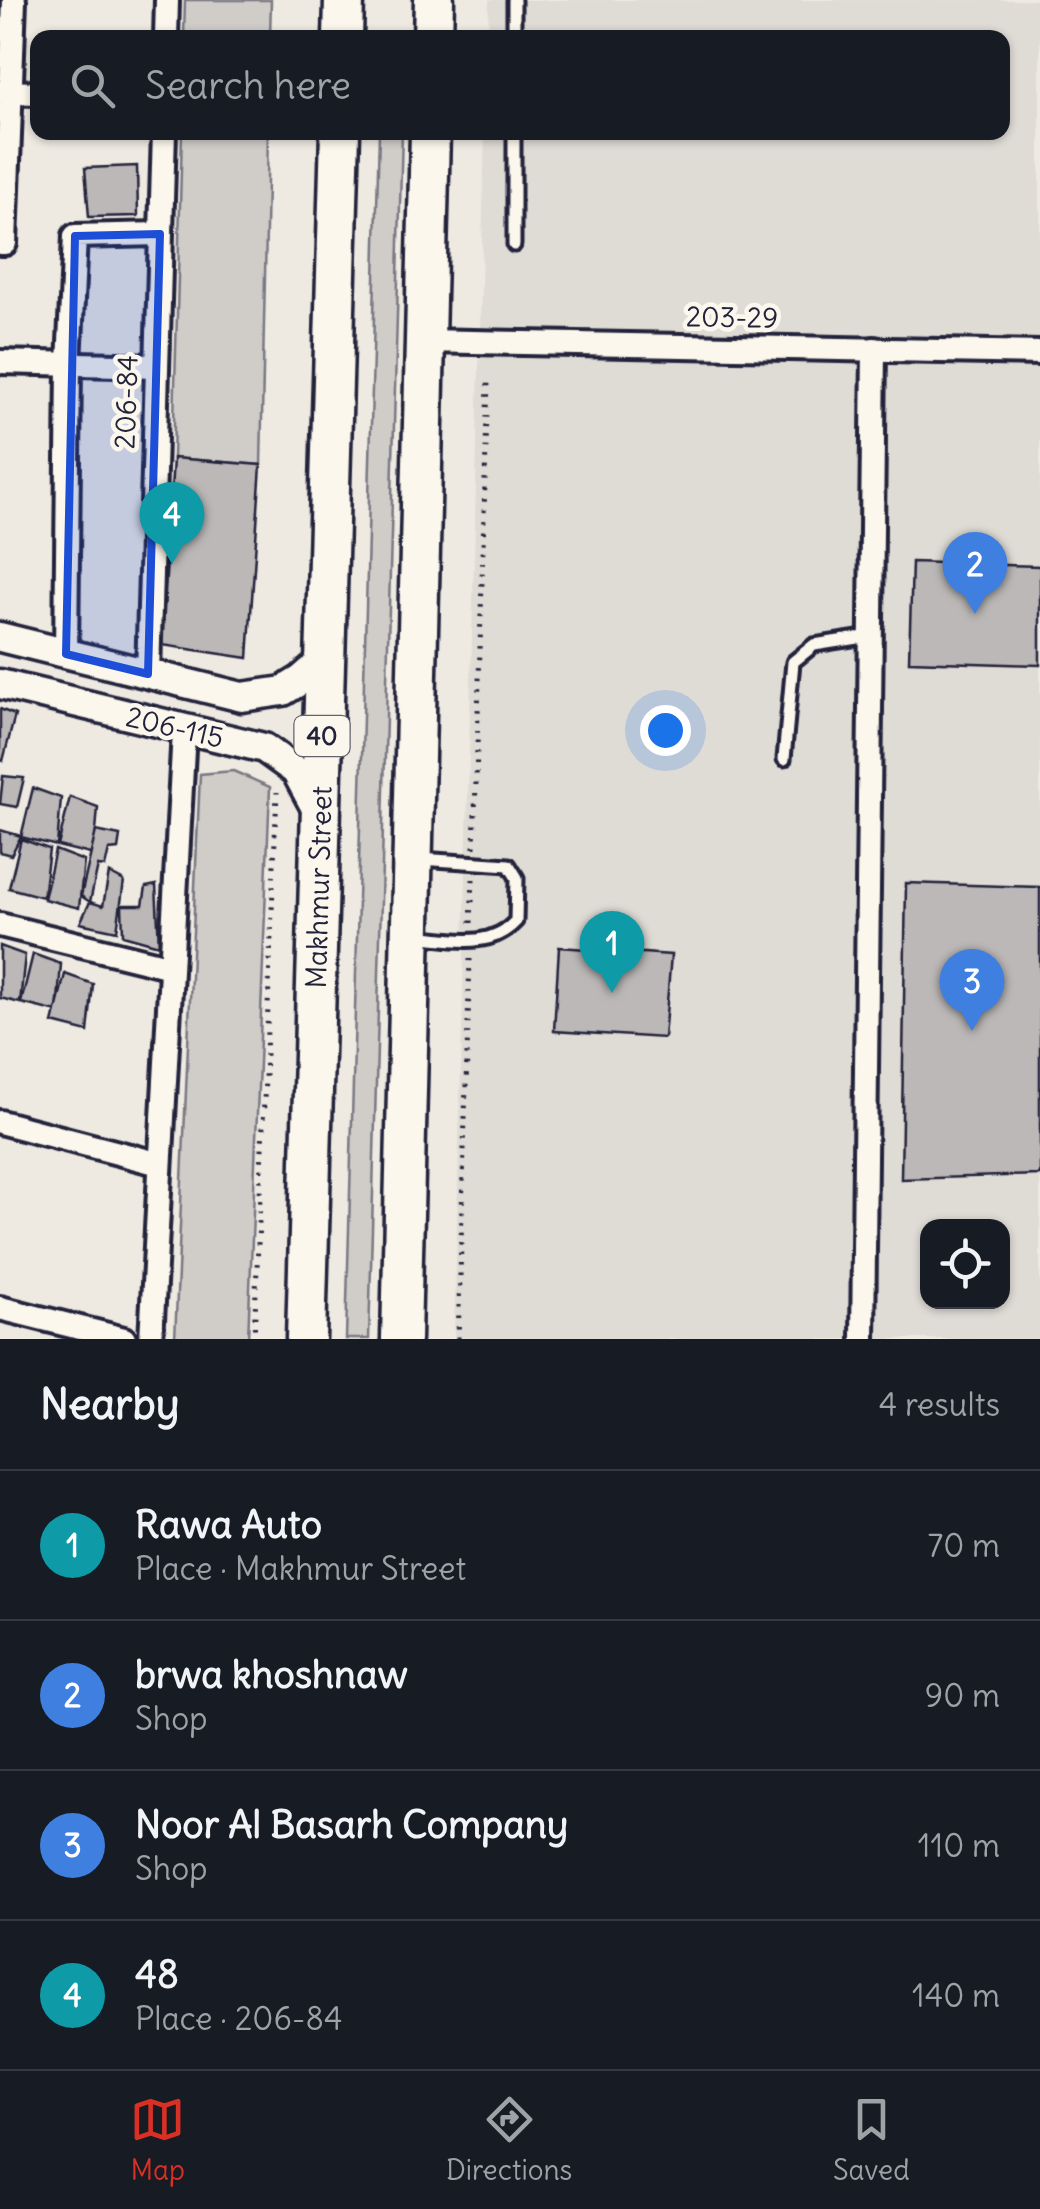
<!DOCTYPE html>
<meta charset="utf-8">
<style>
:root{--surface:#171b24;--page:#20242c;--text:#f1f3f6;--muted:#9ea1a6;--line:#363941;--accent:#d93025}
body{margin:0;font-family:Delius,sans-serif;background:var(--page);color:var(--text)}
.controls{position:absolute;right:30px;bottom:30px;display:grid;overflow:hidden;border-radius:20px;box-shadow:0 2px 8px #0004}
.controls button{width:90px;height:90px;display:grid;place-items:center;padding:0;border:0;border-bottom:2px solid var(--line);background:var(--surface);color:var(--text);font:50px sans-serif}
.you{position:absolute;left:665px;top:730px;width:35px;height:35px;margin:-25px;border:8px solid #fff;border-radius:50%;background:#1a73e8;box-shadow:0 0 0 15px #1a73e833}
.badge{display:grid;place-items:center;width:65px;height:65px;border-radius:50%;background:var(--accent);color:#fff;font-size:32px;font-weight:700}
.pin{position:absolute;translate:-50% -82px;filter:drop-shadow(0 2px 5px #0008)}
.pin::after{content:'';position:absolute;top:52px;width:35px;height:30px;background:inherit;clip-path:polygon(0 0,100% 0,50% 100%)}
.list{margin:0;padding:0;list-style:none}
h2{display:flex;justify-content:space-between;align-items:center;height:130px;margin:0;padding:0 40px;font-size:42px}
h2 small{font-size:32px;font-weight:400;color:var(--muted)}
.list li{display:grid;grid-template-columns:65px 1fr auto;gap:30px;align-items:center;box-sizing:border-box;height:150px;padding:0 40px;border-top:2px solid var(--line)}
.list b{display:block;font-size:38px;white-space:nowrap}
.list p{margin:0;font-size:32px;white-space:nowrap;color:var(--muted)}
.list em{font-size:32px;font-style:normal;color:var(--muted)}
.icon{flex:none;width:55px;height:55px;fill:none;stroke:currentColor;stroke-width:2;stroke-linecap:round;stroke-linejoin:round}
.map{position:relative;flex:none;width:1040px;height:1339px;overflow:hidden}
.search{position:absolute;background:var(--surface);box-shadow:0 2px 8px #0004;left:30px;right:30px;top:30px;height:110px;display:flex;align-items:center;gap:25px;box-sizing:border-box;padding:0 35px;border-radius:20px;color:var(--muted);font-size:38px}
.sheet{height:730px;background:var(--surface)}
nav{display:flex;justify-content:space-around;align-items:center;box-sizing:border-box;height:140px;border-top:2px solid var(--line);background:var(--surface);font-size:28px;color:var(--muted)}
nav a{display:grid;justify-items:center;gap:5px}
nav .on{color:var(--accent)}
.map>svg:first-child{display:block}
.built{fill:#dfdbd5;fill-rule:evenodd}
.green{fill:#d0cdc9;stroke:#797882;stroke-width:2.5}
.building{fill:#bcb8b8;stroke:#22223b;stroke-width:2.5}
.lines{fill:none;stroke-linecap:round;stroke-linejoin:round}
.service-casing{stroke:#22223b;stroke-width:19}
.minor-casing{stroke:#22223b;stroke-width:30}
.tertiary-casing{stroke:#22223b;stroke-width:35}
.trunk-casing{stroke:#22223b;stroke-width:45}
.path{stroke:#22223b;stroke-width:5;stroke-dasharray:2.5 8;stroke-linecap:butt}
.service{stroke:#fbf7ec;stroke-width:11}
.minor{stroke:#fbf7ec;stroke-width:22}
.tertiary{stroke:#fbf7ec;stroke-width:28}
.trunk{stroke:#fbf7ec;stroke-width:38}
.marked{fill:#1d4ed8;fill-opacity:0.2;stroke:#1d4ed8;stroke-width:8;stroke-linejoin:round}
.labels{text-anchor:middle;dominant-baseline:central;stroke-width:9;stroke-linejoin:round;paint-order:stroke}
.shield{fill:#fbf7ec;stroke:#636270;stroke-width:2.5}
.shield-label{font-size:25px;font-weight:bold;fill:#22223b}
.street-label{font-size:28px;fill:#22223b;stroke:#fbf7ec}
</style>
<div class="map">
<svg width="1040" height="1339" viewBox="0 0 1040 1339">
<rect width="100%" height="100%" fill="#eeeae2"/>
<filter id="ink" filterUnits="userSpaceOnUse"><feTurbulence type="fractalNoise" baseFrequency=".01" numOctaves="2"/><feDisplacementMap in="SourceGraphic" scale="20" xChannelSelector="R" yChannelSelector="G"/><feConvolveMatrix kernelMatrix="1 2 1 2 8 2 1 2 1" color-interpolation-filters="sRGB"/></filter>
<g filter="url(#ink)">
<!-- built -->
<path class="built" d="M489,0H1040V1339H454L485,133L1002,132V38L488,37ZM928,1226H1002V1302H928Z"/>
<!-- green -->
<g class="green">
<path d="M185,0H271L270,37H184Z"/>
<path d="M402,132L369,1339H346L379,133Z"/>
<path d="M182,133H268L261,465L173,458Z"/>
<path d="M233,771L270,787L248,1339H175L200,774Z"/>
</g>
<!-- building -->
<g class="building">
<path d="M137,166L138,216L89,217L85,168Z"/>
<path d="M173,458L261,465L248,658L162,645Z"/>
<path d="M912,562L1040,566V665L909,661Z"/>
<path d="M0,709L15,715L3,761L0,760Z"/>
<path d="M3,776L24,778L17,807L0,804Z"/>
<path d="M33,788L61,798L57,846L21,837Z"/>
<path d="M70,797L98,807L94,855L58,846Z"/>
<path d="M0,830L21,836L11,855L0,852Z"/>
<path d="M96,831L120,836L118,849L109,850L105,867L98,866L90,902L81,896Z"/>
<path d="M21,839L49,849L43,897L9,888Z"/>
<path d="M55,850L84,861L79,908L44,899Z"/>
<path d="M109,873L124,881L117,931L80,923L90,902L103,906Z"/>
<path d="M906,883L1040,887V1175L901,1179Z"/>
<path d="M156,885L159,945L123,935L122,905H143L146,887Z"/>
<path d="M0,946L25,955L20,1003L0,998Z"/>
<path d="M559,947L671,955L664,1038L554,1031Z"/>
<path d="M33,954L61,964L57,1012L21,1003Z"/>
<path d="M65,974L93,984L88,1032L53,1023Z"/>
</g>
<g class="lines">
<defs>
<g id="service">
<path d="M514,38V0"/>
<path d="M514,132V245"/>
<path d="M784,759L793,662L814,645L871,636"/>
<path d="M415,936C451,939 489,950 516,921L517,878L509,865L420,859"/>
</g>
<g id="minor">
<path d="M166,38L167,0"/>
<path d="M0,92L38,93"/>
<path d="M0,243H5L14,0"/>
<path d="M424,341L1040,353"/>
<path d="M0,362L157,366"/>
<path d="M66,654L69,364L75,236L160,234"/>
<path d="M148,674L164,132"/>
<path d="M0,925L171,967"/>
<path d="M0,1122L160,1164"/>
<path d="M0,1308L124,1339"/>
<path d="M151,1339L184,731"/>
<path d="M863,1339L874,349"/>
</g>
<g id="tertiary">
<path d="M0,637L242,697L283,691L301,680L317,666L326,648"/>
<path d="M0,684L264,748L296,771L318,812"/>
</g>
<g id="trunk">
<path d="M343,38L344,0"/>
<path d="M433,38L434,0"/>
<path id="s1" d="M306,1339L340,132"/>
<path d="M401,1339L430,132"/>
</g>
</defs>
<!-- service casing -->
<use href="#service" class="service-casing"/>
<!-- minor casing -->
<use href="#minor" class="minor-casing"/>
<!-- tertiary casing -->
<use href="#tertiary" class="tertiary-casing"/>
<!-- trunk casing -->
<use href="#trunk" class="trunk-casing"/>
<!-- path -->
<g class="path">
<path d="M474,848L488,381"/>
<path d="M471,923L473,879"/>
<path d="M254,1339L277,792"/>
<path d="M458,1339L470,959"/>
</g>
<!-- service -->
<use href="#service" class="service"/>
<!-- minor -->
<use href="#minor" class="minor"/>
<!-- tertiary -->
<use href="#tertiary" class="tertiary"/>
<!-- trunk -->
<use href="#trunk" class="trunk"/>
</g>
</g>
<!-- marked area -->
<path class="marked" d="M160,234L148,674L66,654L75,236Z"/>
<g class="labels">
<!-- shield labels -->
<rect class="shield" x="294.5" y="716" width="55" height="40" rx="8"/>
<g class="shield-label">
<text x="322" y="736">40</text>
</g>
<!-- street labels -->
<g class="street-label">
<text transform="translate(732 317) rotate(1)">203-29</text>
<text transform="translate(126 402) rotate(-88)">206-84</text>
<text transform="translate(175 727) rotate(13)">206-115</text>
<text stroke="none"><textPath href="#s1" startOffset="452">Makhmur Street</textPath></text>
</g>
</g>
</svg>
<div class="controls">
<button><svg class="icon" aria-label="locate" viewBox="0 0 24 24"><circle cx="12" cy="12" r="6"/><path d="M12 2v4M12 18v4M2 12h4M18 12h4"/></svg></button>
</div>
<div class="you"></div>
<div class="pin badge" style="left:612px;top:993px;background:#0f9aa8">1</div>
<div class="pin badge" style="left:975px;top:614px;background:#3f7fe0">2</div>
<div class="pin badge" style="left:972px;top:1031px;background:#3f7fe0">3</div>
<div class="pin badge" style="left:172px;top:564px;background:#0f9aa8">4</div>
<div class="search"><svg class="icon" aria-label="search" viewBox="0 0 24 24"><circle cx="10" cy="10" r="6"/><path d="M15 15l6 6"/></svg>Search here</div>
</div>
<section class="sheet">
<h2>Nearby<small>4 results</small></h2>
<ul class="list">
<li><span class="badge" style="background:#0f9aa8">1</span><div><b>Rawa Auto</b><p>Place · Makhmur Street</p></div><em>70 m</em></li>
<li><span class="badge" style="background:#3f7fe0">2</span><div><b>brwa khoshnaw</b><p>Shop</p></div><em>90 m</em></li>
<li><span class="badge" style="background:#3f7fe0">3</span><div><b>Noor Al Basarh Company</b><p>Shop</p></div><em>110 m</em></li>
<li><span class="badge" style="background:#0f9aa8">4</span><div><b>48</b><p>Place · 206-84</p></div><em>140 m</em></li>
</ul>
</section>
<nav>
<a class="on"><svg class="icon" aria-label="map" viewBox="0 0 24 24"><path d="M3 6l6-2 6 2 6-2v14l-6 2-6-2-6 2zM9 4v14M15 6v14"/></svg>Map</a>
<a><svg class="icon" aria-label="directions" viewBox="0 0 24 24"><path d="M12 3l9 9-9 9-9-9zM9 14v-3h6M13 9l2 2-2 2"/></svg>Directions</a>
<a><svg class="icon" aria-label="saved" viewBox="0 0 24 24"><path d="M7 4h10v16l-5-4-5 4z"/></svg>Saved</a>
</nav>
